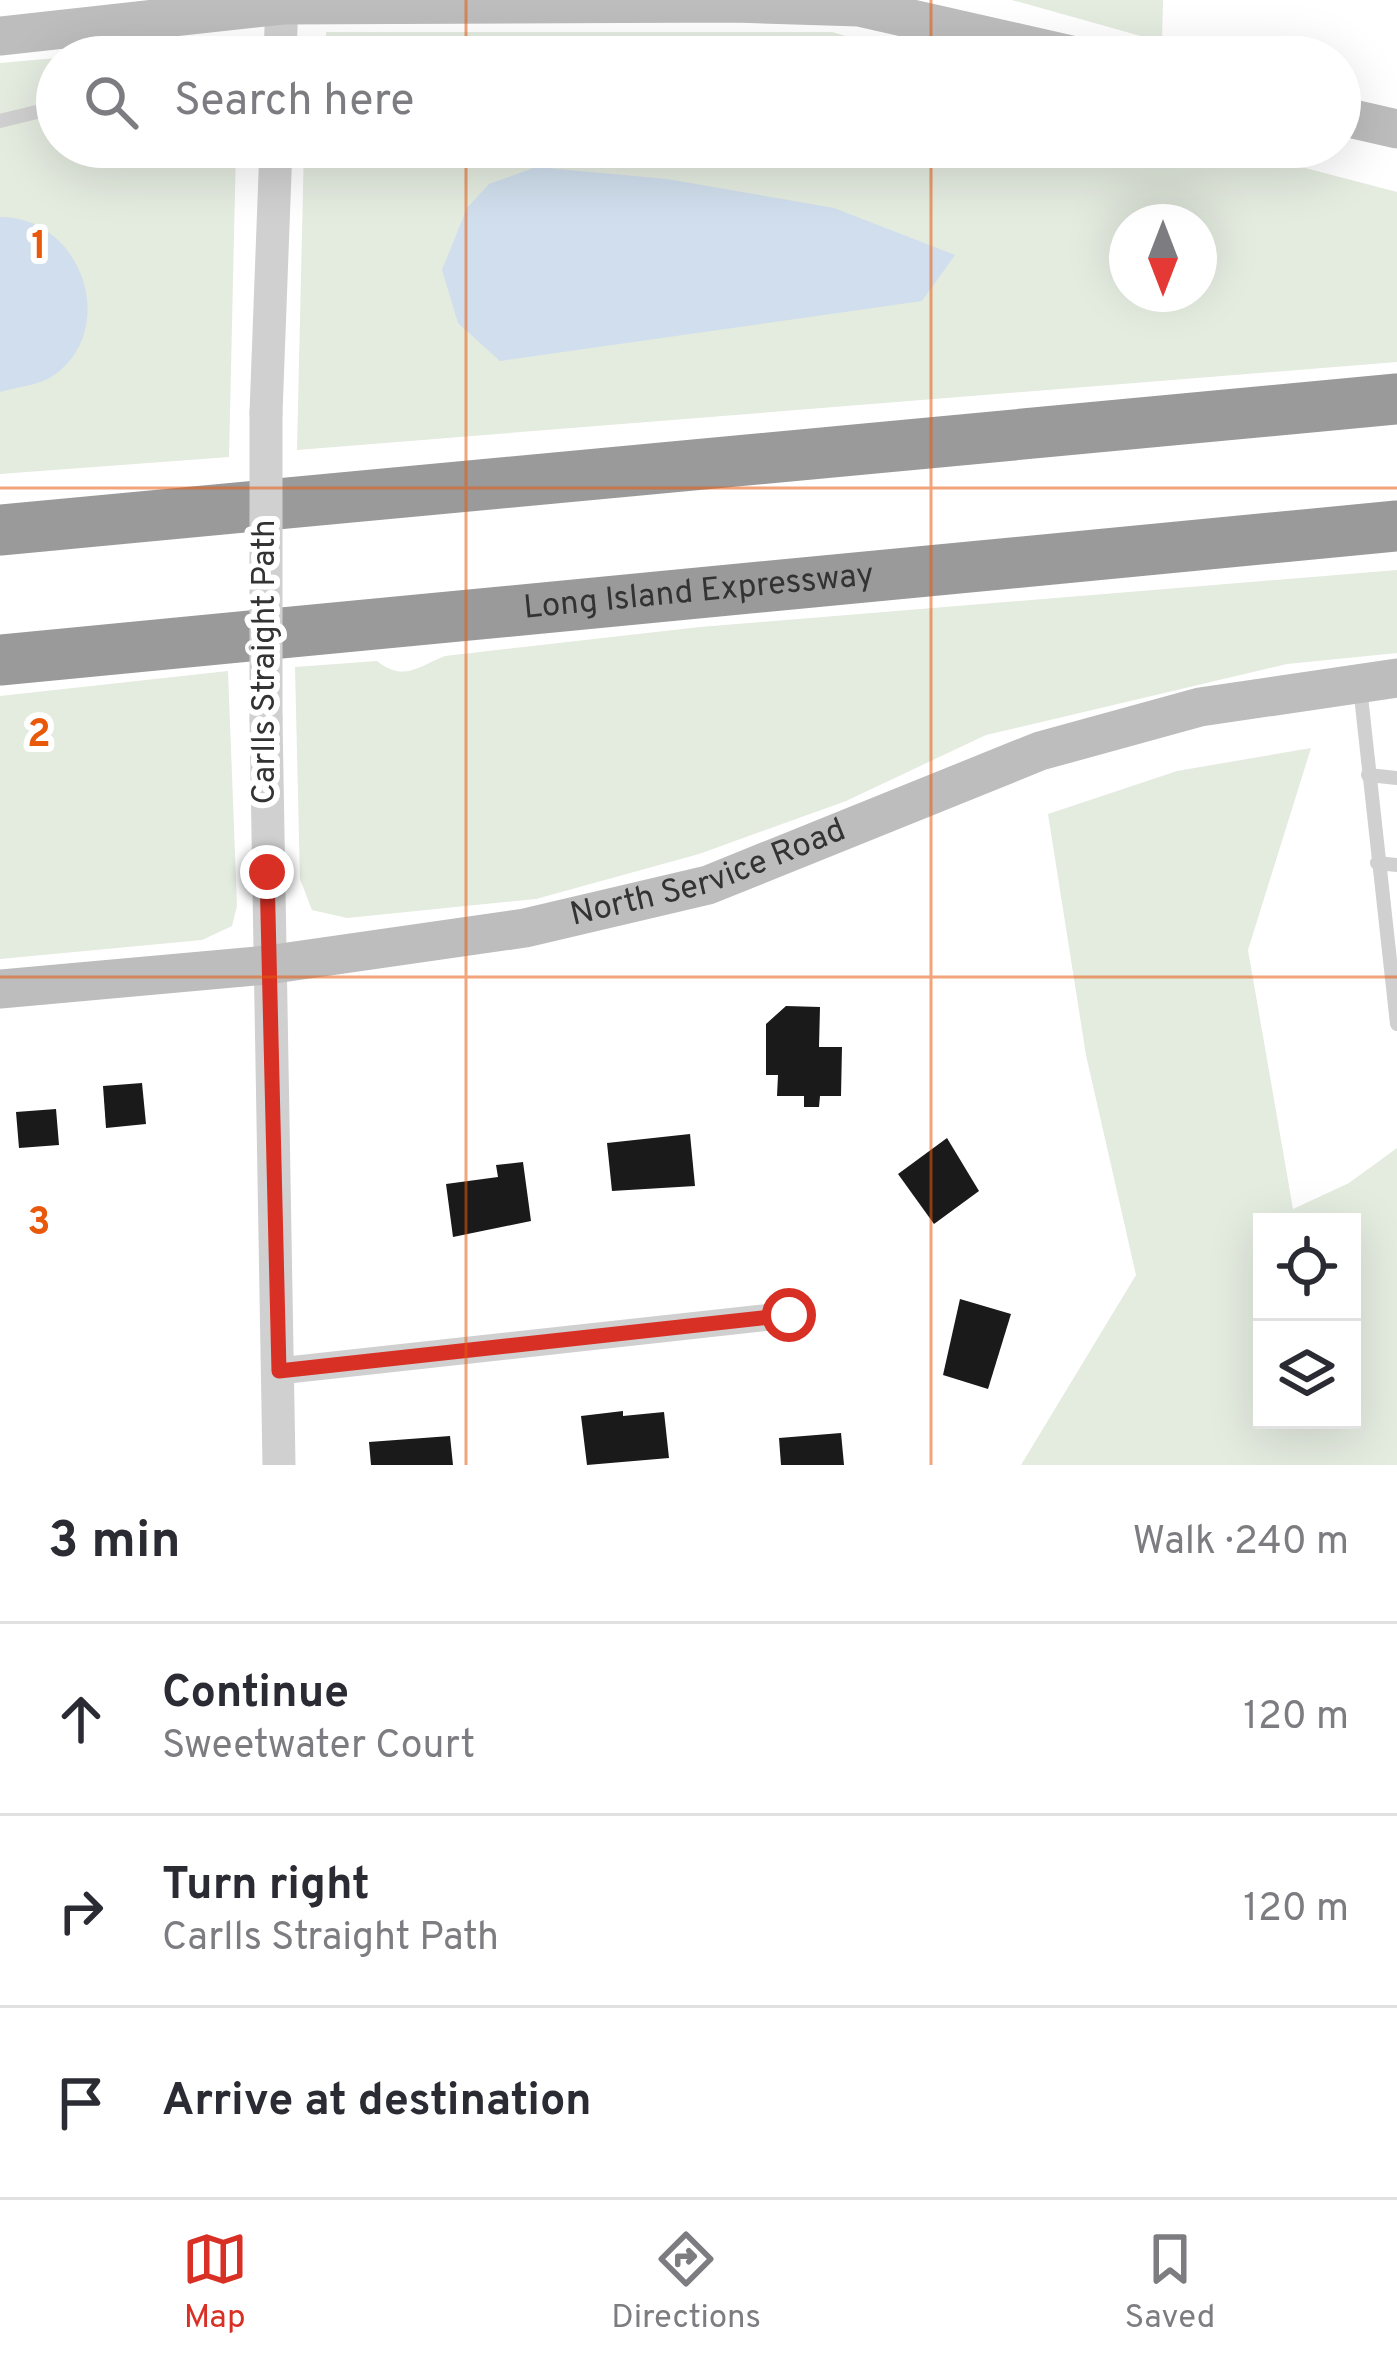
<!DOCTYPE html>
<meta charset="utf-8">
<style>
:root{--surface:#fff;--page:#f2f2f3;--text:#2b2b33;--muted:#7c7c81;--line:#e1e1e2;--accent:#d93025}
body{margin:0;font-family:Overpass,sans-serif;background:var(--page);color:var(--text)}
.controls{position:absolute;right:36px;bottom:36px;display:grid;overflow:hidden;border-radius:0px;box-shadow:0 12px 48px #0002}
.controls button{width:108px;height:108px;display:grid;place-items:center;padding:0;border:0;border-bottom:3px solid var(--line);background:var(--surface);color:var(--text);font:60px sans-serif}
.compass{position:absolute;left:1109px;top:204px;width:108px;height:108px;border-radius:50%;background:var(--surface);box-shadow:0 12px 48px #0002;rotate:180deg}
.stop{position:absolute;width:36px;height:36px;margin:-27px;border:9px solid #d93025;border-radius:50%;background:#fff}
.stop.end{background:#d93025;border-color:#fff;box-shadow:0 3px 12px #0008}
.list{margin:0;padding:0;list-style:none}
h2{display:flex;justify-content:space-between;align-items:center;height:156px;margin:0;padding:0 48px;font-size:51px}
h2 small{font-size:39px;font-weight:400;color:var(--muted)}
.list li{display:grid;grid-template-columns:78px 1fr auto;gap:36px;align-items:center;box-sizing:border-box;height:192px;padding:0 48px;border-top:3px solid var(--line)}
.list b{display:block;font-size:45px;white-space:nowrap}
.list p{margin:0;font-size:39px;white-space:nowrap;color:var(--muted)}
.list em{font-size:39px;font-style:normal;color:var(--muted)}
.icon{flex:none;width:66px;height:66px;fill:none;stroke:currentColor;stroke-width:2;stroke-linecap:round;stroke-linejoin:round}
.map{position:relative;flex:none;width:1397px;height:1465px;overflow:hidden}
.search{position:absolute;background:var(--surface);box-shadow:0 12px 48px #0002;left:36px;right:36px;top:36px;height:132px;display:flex;align-items:center;gap:30px;box-sizing:border-box;padding:0 42px;border-radius:66px;color:var(--muted);font-size:45px}
.sheet{height:732px;background:var(--surface)}
nav{display:flex;justify-content:space-around;align-items:center;box-sizing:border-box;height:168px;border-top:3px solid var(--line);background:var(--surface);font-size:33px;color:var(--muted)}
nav a{display:grid;justify-items:center;gap:6px}
nav .on{color:var(--accent)}
.map>svg:first-child{display:block}
.green{fill:#e4ebdf;fill-rule:evenodd}
.water{fill:#d0deed}
.building{fill:#1a1a1a}
.lines{fill:none;stroke-linecap:round;stroke-linejoin:round}
.service{stroke:#d0d0d0;stroke-width:14}
.minor{stroke:#d0d0d0;stroke-width:27}
.tertiary{stroke:#d0d0d0;stroke-width:33}
.secondary{stroke:#bdbdbd;stroke-width:39}
.motorway{stroke:#9a9a9a;stroke-width:51}
.tertiary-bridge{stroke:#d0d0d0;stroke-width:33}
.route{stroke:#d93025;stroke-width:15}
.grid{fill:none;stroke:#e8590c;stroke-width:3;stroke-opacity:0.55}
.labels{text-anchor:middle;dominant-baseline:central;stroke-width:12;stroke-linejoin:round;paint-order:stroke}
.street-label{font-size:33px;fill:#333;stroke:#fff}
.grid-label{font-size:39px;text-anchor:middle;font-weight:bold;fill:#e8590c;stroke:#fff;stroke-width:12;stroke-linejoin:round;paint-order:stroke}
</style>
<div class="map">
<svg width="1397" height="1465" viewBox="0 0 1397 1465">
<rect width="100%" height="100%" fill="#fff"/>
<!-- green -->
<g class="green">
<path d="M1012,0H1163L1162,42Z"/>
<path d="M326,32H832L918,57H327Z"/>
<path d="M57,58V147H236L229,457L0,474V63Z"/>
<path d="M304,147H1225L1397,192V362L297,450ZM1127,222H1199V294H1127Z"/>
<path d="M1397,570V653L1287,664L986,735L846,801L699,854L536,899L347,918L312,910L300,879L295,667L377,661C404,682 417,667 445,656L700,627Z"/>
<path d="M228,671L237,906L232,926L202,940L0,959V696Z"/>
<path d="M1311,748L1248,950L1293,1209L1349,1183L1397,1148V1465H1021L1136,1275L1086,1055L1048,814L1177,771ZM1262,1222H1352V1420H1262Z"/>
</g>
<!-- water -->
<g class="water">
<path d="M536,167L667,179L834,208L955,255L922,301L500,361L458,323L442,270L467,208L489,184Z"/>
<path d="M0,217C80,216 121,327 54,375C41,385 17,387 0,392Z"/>
</g>
<!-- building -->
<g class="building">
<path d="M786,1006L820,1007L819,1047H842L841,1096H820L819,1107H804V1096H777L778,1075H766V1024Z"/>
<path d="M142,1083L146,1124L106,1128L103,1086Z"/>
<path d="M56,1109L59,1145L19,1148L16,1112Z"/>
<path d="M690,1134L695,1186L612,1191L607,1143Z"/>
<path d="M947,1138L979,1191L934,1224L898,1174Z"/>
<path d="M523,1162L531,1221L453,1237L446,1184L498,1177L496,1165Z"/>
<path d="M960,1299L1011,1314L988,1389L943,1375Z"/>
<path d="M623,1411V1416L664,1412L669,1458L587,1465L581,1416Z"/>
<path d="M841,1433L844,1465H781L779,1438Z"/>
<path d="M450,1436L453,1465H371L369,1442Z"/>
</g>
<g class="lines">
<!-- service -->
<g class="service">
<path d="M145,57L173,27"/>
<path d="M0,121L57,107"/>
<path d="M1360,687L1397,1024"/>
<path d="M1368,775L1397,778"/>
<path d="M1377,863L1397,865"/>
</g>
<!-- minor -->
<path class="minor" d="M279,1371L789,1315"/>
<!-- tertiary -->
<g class="tertiary">
<path d="M280,57L282,0"/>
<path d="M266,413L276,147"/>
<path d="M266,719L279,1465"/>
</g>
<!-- secondary -->
<g class="secondary">
<path d="M0,36L282,5L735,3L859,7L1080,57"/>
<path d="M1340,116L1397,129"/>
<path id="s1" d="M0,989L267,965L525,928L708,885L1040,751L1200,707L1397,678"/>
</g>
<!-- motorway -->
<g class="motorway">
<path d="M0,530L1397,399"/>
<path id="s2" d="M0,660L1397,526"/>
</g>
<!-- tertiary-bridge -->
<path class="tertiary-bridge" d="M266,413V719"/>
</g>
<g class="lines">
<!-- route -->
<path class="route" d="M267,872L279,1371L789,1315"/>
</g>
<!-- grid -->
<path class="grid" d="M466,0V57M931,0V57M466,147V1465M931,147V1465M0,488H1397M0,977H1397"/>
<g class="labels">
<!-- street labels -->
<g class="street-label">
<text stroke="none"><textPath href="#s2" startOffset="702">Long Island Expressway</textPath></text>
<text transform="translate(266 662) rotate(-90)">Carlls Straight Path</text>
<text stroke="none"><textPath href="#s1" startOffset="720">North Service Road</textPath></text>
</g>
</g>
<g class="grid-label">
<text x="39" y="258">1</text>
<text x="39" y="746">2</text>
<text x="39" y="1234">3</text>
</g>
</svg>
<div class="controls">
<button><svg class="icon" aria-label="locate" viewBox="0 0 24 24"><circle cx="12" cy="12" r="6"/><path d="M12 2v4M12 18v4M2 12h4M18 12h4"/></svg></button>
<button><svg class="icon" aria-label="layers" viewBox="0 0 24 24"><path d="M12 4l9 5-9 5-9-5zM3 14l9 5 9-5"/></svg></button>
</div>
<svg class="compass" viewBox="-18 -18 36 36"><path d="M0-13l5 13h-10z" fill="#e53935"/><path d="M0 13l5-13h-10z" fill="#7c7c81"/></svg>
<div class="stop" style="left:789px;top:1315px"></div>
<div class="stop end" style="left:267px;top:872px"></div>
<div class="search"><svg class="icon" aria-label="search" viewBox="0 0 24 24"><circle cx="10" cy="10" r="6"/><path d="M15 15l6 6"/></svg>Search here</div>
</div>
<section class="sheet">
<h2>3 min<small>Walk · 240 m</small></h2>
<ul class="list">
<li><svg class="icon" aria-label="ahead" viewBox="0 0 24 24"><path d="M12 20V5M6 11l6-6 6 6"/></svg><div><b>Continue</b><p>Sweetwater Court</p></div><em>120 m</em></li>
<li><svg class="icon" aria-label="right" viewBox="0 0 24 24"><path d="M7 20v-9h11M14 6l5 5-5 5"/></svg><div><b>Turn right</b><p>Carlls Straight Path</p></div><em>120 m</em></li>
<li><svg class="icon" aria-label="arrive" viewBox="0 0 24 24"><path d="M6 21V4h12l-3 4 3 4H6"/></svg><div><b>Arrive at destination</b></div></li>
</ul>
</section>
<nav>
<a class="on"><svg class="icon" aria-label="map" viewBox="0 0 24 24"><path d="M3 6l6-2 6 2 6-2v14l-6 2-6-2-6 2zM9 4v14M15 6v14"/></svg>Map</a>
<a><svg class="icon" aria-label="directions" viewBox="0 0 24 24"><path d="M12 3l9 9-9 9-9-9zM9 14v-3h6M13 9l2 2-2 2"/></svg>Directions</a>
<a><svg class="icon" aria-label="saved" viewBox="0 0 24 24"><path d="M7 4h10v16l-5-4-5 4z"/></svg>Saved</a>
</nav>
